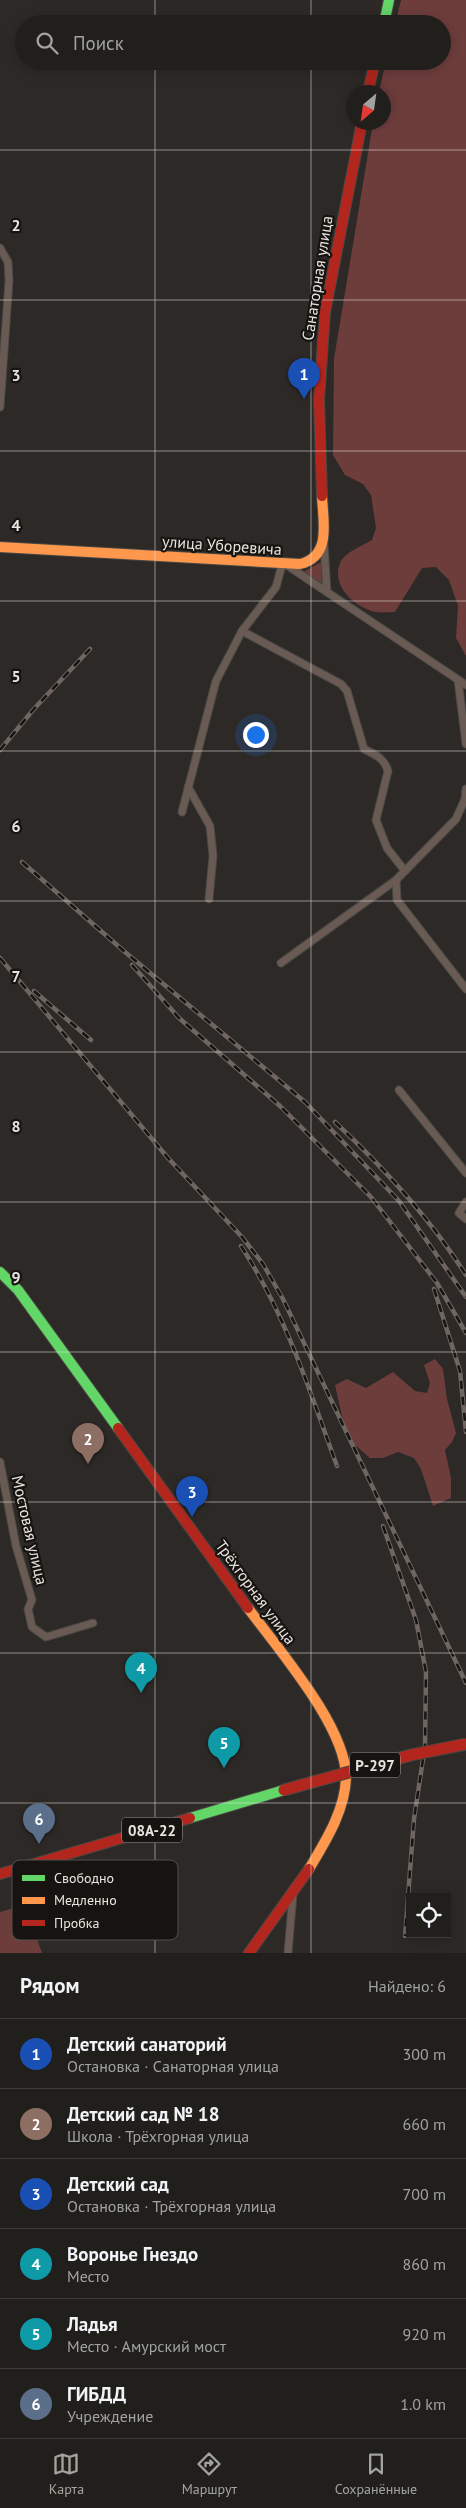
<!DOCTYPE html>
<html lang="ru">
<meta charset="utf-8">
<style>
:root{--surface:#211f1c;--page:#292725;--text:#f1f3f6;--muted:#a2a2a3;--line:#3e3d3b;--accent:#a6a29e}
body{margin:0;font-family:"PT Sans",sans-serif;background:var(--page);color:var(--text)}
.controls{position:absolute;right:15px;bottom:15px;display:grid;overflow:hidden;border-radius:0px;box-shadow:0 2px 12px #0003}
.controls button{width:45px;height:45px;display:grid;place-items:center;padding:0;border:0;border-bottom:1px solid var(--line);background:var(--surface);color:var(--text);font:25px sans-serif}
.compass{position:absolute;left:346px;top:85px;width:45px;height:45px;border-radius:50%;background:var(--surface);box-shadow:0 2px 12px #0003;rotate:209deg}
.you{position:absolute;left:255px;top:734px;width:18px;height:18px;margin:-12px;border:4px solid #fff;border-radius:50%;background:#1a73e8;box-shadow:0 0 0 8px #1a73e833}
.badge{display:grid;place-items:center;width:32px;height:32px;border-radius:50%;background:var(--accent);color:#fff;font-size:16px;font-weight:700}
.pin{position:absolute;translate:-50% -41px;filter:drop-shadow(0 1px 2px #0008)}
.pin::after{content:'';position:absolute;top:26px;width:18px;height:15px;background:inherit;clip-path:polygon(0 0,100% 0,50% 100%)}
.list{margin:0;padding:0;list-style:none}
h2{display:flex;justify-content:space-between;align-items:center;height:65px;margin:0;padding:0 20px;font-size:21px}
h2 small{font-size:16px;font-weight:400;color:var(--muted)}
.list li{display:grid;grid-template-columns:32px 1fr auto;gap:15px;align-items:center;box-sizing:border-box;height:70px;padding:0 20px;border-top:1px solid var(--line)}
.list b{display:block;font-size:19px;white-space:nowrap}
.list p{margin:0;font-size:16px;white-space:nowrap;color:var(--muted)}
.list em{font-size:16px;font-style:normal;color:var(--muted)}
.icon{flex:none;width:28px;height:28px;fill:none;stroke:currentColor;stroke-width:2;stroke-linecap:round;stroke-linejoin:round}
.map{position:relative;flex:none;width:466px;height:1953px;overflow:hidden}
.search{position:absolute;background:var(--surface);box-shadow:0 2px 12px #0003;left:15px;right:15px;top:15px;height:55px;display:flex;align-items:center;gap:12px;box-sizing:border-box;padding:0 18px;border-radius:28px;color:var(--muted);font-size:19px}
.sheet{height:485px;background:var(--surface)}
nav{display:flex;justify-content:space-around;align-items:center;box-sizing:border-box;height:70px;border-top:1px solid var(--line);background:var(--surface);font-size:14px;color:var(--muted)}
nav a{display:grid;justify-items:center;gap:2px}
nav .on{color:var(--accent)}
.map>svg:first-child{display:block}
.green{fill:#6d3d3c}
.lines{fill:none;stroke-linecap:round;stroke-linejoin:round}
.street-casing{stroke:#494744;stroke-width:9}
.fast-casing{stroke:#494744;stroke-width:12}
.slow-casing{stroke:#494744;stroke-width:12}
.jam-casing{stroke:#494744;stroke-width:12}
.street{stroke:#695b53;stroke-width:7}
.fast{stroke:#63d668;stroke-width:10}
.slow{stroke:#ff974d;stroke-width:10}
.jam{stroke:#b3261e;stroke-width:10}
.rail-casing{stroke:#6f6661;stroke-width:4.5}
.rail{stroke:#161310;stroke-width:2.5;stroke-dasharray:8;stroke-linecap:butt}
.jam-bridge-casing{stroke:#494744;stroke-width:13;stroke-linecap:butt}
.jam-bridge{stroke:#b3261e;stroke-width:11}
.grid{fill:none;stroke:#e7e3de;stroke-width:1;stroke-opacity:0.55}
.labels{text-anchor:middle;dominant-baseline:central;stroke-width:4.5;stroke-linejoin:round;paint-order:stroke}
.shield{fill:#161310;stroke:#a8a5a0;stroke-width:1}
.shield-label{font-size:15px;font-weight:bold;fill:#e7e3de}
.street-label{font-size:16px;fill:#e7e3de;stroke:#161310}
.key{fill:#161310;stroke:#55514e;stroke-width:1}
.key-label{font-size:14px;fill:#e7e3de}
.grid-label{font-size:16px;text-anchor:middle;font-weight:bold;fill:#e7e3de;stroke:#161310;stroke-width:4.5;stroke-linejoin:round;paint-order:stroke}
</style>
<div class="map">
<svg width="466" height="1953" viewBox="0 0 466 1953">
<rect width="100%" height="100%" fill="#2c2926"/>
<!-- green -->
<g class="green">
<path d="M401,0H466V656L456,638L458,606L449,580L436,567L422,568L395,612C388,612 381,613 375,612C354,607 331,586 340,563C345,552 362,546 372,540L376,528L371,495L363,484L345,475L333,455L334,359L373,123L384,122V92H379L386,61H442V24H395Z"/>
<path d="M321,562L322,583L303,572Z"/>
<path d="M435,1359L443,1369L447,1399L456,1433L452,1442L445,1450L451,1478V1498L433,1506L421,1469L414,1458L398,1452L383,1458H370L347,1438L335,1385L347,1379L366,1388L393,1372L415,1391L427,1393L430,1383L424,1365Z"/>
<path d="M25,1905L42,1953H0V1912Z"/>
</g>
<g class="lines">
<defs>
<g id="street">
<path d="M0,248L8,262L9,281L0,407"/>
<path d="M324,545L327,592"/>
<path d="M288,566L466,685"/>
<path d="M242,631L341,684L347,691L364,749C376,755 384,758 388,771L376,820L387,848L405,871"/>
<path d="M458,680L466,744"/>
<path d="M188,787L210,826L213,856L209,899"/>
<path d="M182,812L216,681L242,631L276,587L282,565"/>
<path d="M396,880L397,900L466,989"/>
<path d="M281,963L396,880L456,819L465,799L466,789"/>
<path d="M399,1090L466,1173"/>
<path d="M466,1202L459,1213L466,1219"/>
<path d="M0,1462L16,1546L32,1600L28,1609L32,1627L46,1637L93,1623"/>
<path d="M288,1953L293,1894"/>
</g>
<g id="fast">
<path d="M384,24L389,0"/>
<path d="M0,1272L18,1290L118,1428"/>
<path d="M190,1818L284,1790"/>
</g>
<g id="slow">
<path d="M0,547L300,564C332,556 323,522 322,496"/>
<path d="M248,1608C278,1649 347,1728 346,1778C345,1811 325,1842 309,1869"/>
</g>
<g id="jam">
<path d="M368,92L375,61"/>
<path d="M322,496L319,400L325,312L362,122"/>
<path d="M118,1428L248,1608"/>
<path d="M0,1874L190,1818"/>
<path d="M249,1953L309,1869"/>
</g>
</defs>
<!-- street casing -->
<use href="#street" class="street-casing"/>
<!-- fast casing -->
<use href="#fast" class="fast-casing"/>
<!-- slow casing -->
<use href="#slow" class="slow-casing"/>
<!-- jam casing -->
<use href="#jam" class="jam-casing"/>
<!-- street -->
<use href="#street" class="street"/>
<!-- fast -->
<use href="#fast" class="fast"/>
<!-- slow -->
<use href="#slow" class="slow"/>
<!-- jam -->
<use href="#jam" class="jam"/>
<defs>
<g id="rail">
<path d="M0,750L33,710L90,649"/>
<path d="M22,862L125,952L305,1102L399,1201L466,1297"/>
<path d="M0,958L168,1158L242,1237L263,1264L283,1299L466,1683"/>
<path d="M132,965L179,1018L280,1106L371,1197L437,1283L466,1333"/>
<path d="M34,991L91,1040"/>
<path d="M335,1122C384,1168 430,1218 466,1275"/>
<path d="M241,1246C286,1315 309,1389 337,1466"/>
<path d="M434,1289L460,1371L466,1432"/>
<path d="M383,1526L416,1620L426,1672L425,1746L414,1819L405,1936"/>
</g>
</defs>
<!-- rail casing -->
<use href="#rail" class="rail-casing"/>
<!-- rail -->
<use href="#rail" class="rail"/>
<defs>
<path id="jam-bridge" d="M284,1790L411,1755L466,1744"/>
</defs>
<!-- jam-bridge casing -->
<use href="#jam-bridge" class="jam-bridge-casing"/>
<!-- jam-bridge -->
<use href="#jam-bridge" class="jam-bridge"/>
</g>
<!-- grid -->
<path class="grid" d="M155,0V24M311,0V24M155,61V1953M311,61V1953M0,150H466M0,300H466M0,451H466M0,601H466M0,751H466M0,901H466M0,1052H466M0,1202H466M0,1352H466M0,1502H466M0,1653H466M0,1803H466"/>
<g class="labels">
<!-- shield labels -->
<g class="shield">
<rect x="350" y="1752.5" width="50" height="25" rx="4"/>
<rect x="122" y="1817.5" width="60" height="25" rx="4"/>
</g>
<g class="shield-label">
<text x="375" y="1765">Р-297</text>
<text x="152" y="1830">08А-22</text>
</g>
<!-- street labels -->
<g class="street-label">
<text transform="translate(317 278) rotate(-81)">Санаторная улица</text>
<text transform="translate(222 545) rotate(4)">улица Уборевича</text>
<text transform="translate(30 1530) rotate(77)">Мостовая улица</text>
<text transform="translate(256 1592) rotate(54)">Трёхгорная улица</text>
</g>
</g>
<!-- legend -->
<rect x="12" y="1860" width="166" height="80" rx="8" class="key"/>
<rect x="22" y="1875" width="23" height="6" fill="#63d668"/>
<rect x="22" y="1897" width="23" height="7" fill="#ff974d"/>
<rect x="22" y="1920" width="23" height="6" fill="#b3261e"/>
<g class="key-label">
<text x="54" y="1883">Свободно</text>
<text x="54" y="1905">Медленно</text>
<text x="54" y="1928">Пробка</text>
</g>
<g class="grid-label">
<text x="16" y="231">2</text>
<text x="16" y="381">3</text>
<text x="16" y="531">4</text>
<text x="16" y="682">5</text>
<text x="16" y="832">6</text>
<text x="16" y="982">7</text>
<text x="16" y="1132">8</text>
<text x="16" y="1283">9</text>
</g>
</svg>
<div class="controls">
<button><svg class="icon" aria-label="locate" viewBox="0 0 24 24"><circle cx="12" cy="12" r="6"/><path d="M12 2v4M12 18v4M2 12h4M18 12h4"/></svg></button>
</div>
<svg class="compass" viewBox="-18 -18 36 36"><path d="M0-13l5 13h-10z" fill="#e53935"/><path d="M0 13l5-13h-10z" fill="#a2a2a3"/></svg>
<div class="you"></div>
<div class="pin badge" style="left:304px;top:399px;background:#1a4fb4">1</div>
<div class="pin badge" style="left:88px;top:1464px;background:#8d6e63">2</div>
<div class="pin badge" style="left:192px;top:1517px;background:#1a4fb4">3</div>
<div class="pin badge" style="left:141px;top:1693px;background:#0f9aa8">4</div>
<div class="pin badge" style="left:224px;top:1768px;background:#0f9aa8">5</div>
<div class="pin badge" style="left:39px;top:1844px;background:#5c6f8a">6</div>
<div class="search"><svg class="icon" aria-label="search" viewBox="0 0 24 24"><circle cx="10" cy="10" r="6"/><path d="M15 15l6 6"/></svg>Поиск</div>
</div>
<section class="sheet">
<h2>Рядом<small>Найдено: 6</small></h2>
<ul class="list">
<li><span class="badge" style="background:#1a4fb4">1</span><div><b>Детский санаторий</b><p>Остановка · Санаторная улица</p></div><em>300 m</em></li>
<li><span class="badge" style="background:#8d6e63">2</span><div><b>Детский сад № 18</b><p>Школа · Трёхгорная улица</p></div><em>660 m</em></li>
<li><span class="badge" style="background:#1a4fb4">3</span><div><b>Детский сад</b><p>Остановка · Трёхгорная улица</p></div><em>700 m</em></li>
<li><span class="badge" style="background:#0f9aa8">4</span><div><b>Воронье Гнездо</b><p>Место</p></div><em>860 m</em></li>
<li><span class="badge" style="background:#0f9aa8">5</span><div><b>Ладья</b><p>Место · Амурский мост</p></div><em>920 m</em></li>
<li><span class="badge" style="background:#5c6f8a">6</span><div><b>ГИБДД</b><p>Учреждение</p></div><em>1.0 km</em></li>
</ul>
</section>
<nav>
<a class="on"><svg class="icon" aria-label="map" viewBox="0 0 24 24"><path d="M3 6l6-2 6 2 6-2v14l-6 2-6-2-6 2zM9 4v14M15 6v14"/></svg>Карта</a>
<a><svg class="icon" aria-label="directions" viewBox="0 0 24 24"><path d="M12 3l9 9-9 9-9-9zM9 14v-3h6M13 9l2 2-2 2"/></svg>Маршрут</a>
<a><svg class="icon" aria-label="saved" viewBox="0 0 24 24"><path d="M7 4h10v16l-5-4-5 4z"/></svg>Сохранённые</a>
</nav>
